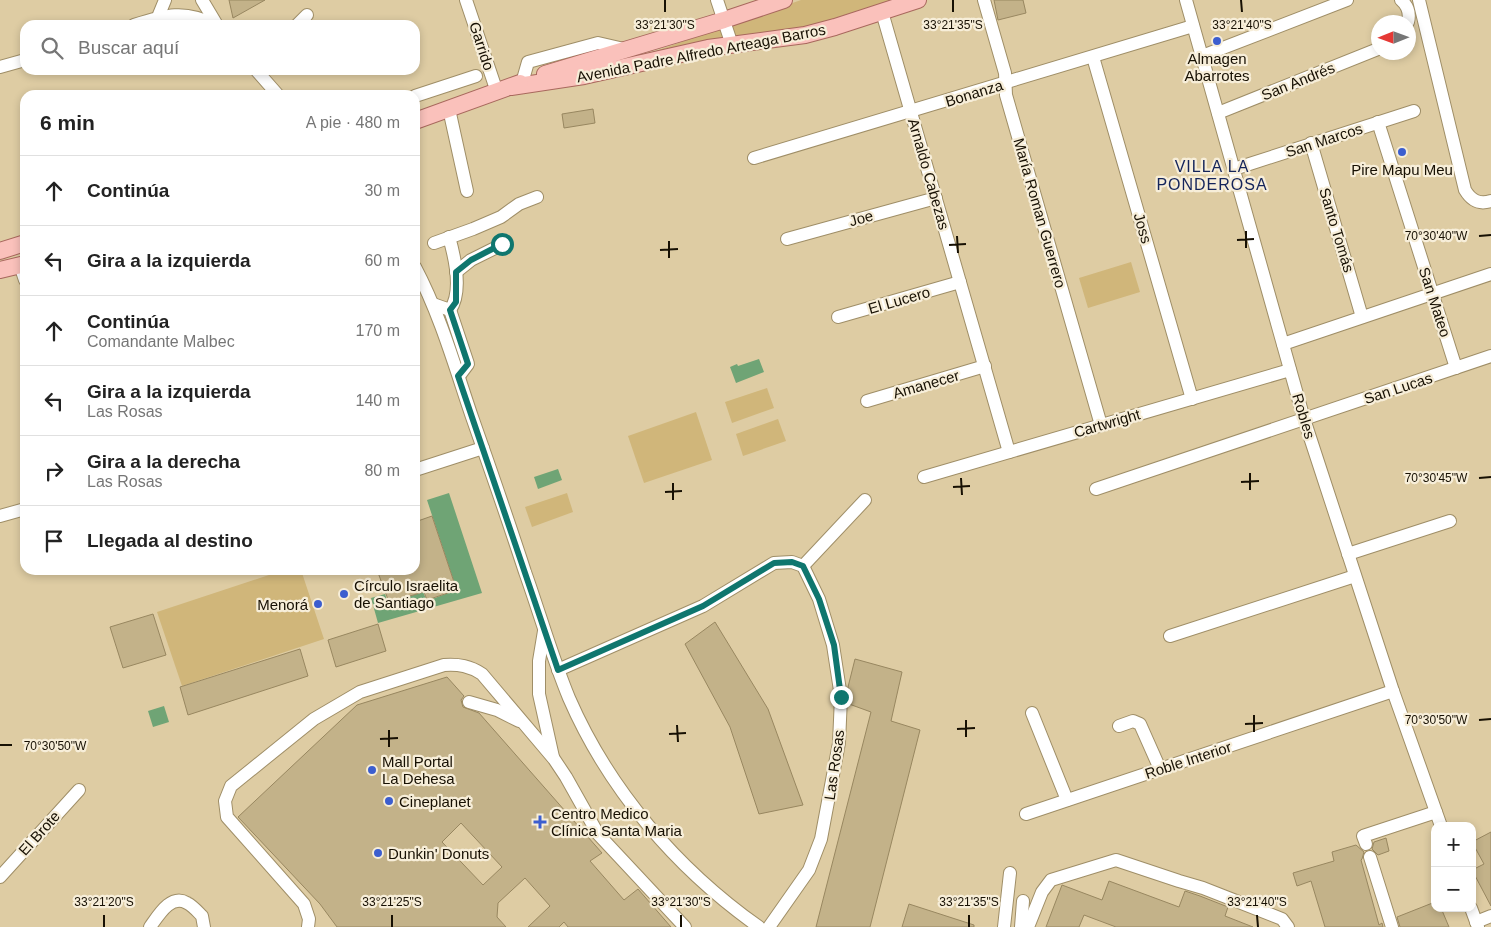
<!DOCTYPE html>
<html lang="es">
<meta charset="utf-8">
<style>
:root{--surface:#fff;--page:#f2f2f2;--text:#222;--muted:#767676;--line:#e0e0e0}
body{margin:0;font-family:Arial,sans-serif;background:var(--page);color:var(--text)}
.controls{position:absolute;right:15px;bottom:15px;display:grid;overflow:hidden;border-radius:10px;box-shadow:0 2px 8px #0003}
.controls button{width:45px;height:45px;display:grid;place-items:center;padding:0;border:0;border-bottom:1px solid var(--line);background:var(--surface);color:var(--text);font:25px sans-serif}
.compass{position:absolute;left:1371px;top:15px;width:45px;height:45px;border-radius:50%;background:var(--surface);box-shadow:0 2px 8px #0003;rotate:269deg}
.stop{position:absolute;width:15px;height:15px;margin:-11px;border:4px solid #0f766e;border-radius:50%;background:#fff}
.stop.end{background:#0f766e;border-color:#fff;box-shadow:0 1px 5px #0008}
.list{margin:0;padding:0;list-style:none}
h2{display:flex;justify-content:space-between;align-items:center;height:65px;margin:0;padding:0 20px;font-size:21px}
h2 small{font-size:16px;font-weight:400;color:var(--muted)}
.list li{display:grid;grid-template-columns:32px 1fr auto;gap:15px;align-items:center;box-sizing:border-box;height:70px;padding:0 20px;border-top:1px solid var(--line)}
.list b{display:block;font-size:19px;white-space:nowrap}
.list p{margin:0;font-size:16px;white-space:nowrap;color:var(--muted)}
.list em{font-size:16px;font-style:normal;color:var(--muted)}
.icon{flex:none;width:28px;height:28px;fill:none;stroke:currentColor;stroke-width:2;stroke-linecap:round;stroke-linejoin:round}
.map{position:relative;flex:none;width:1491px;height:927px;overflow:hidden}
.search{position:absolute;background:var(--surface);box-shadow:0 2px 8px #0003;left:20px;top:20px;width:400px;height:55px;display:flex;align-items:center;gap:12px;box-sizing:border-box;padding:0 18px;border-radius:15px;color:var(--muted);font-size:19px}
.panel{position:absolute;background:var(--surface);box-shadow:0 2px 8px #0003;left:20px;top:90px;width:400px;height:485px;border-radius:15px}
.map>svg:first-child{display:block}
.green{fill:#d0b67a}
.water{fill:#6fa475}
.building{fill:#c3b289;stroke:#988760;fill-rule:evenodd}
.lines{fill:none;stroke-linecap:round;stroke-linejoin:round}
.minor-casing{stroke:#9f8e67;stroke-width:14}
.major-casing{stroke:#a8685d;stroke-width:18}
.minor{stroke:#fff;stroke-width:12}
.major{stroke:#fac1bb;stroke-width:16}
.route{stroke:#0f766e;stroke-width:6}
.ticks{fill:none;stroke:#171003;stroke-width:2}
.poi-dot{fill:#3c5ecf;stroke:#f7eed9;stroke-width:2}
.labels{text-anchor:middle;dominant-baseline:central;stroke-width:4.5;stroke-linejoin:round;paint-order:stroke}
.street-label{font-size:15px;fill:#171003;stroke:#f7eed9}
.poi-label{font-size:15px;fill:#171003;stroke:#f7eed9;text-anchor:start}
.neighbourhood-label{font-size:16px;letter-spacing:1px;fill:#14245a;stroke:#f7eed9}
.ticks-label{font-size:12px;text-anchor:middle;fill:#171003;stroke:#f7eed9;stroke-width:4.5;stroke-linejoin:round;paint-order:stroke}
</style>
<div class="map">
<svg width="1491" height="927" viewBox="0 0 1491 927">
<rect width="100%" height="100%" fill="#decca3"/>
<!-- green -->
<g class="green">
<path d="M801,0H892L785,34L633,59Z"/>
<path d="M1131,262L1140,292L1088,308L1079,278Z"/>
<path d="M767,388L774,408L732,423L725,402Z"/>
<path d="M696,412L712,460L644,483L628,436Z"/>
<path d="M778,419L786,441L743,456L736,434Z"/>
<path d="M567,493L573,512L532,527L525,507Z"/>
<path d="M284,570H301L324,639L182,686L157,612Z"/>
</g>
<!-- water -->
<g class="water">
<path d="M759,359L764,372L736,383L730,367L737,364L738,366Z"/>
<path d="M558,469L562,480L538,489L534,477Z"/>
<path d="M449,493L482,593L378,623L371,598L385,594L388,603L423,592L427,601L448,593L445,585L454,582L427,500Z"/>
<path d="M164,706L169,722L153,727L148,711Z"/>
</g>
<!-- building -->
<g class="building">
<path d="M229,0H265L233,18Z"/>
<path d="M994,0H1023L1026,13L998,20Z"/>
<path d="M593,109L595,123L564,128L562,114Z"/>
<path d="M432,516L454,582L445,585L448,593L427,600L424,592L389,602L377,570H415V522Z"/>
<path d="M153,614L166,655L123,668L110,627Z"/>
<path d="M715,622L768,709L803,805L759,814L730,727L685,644Z"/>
<path d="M378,624L386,651L336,667L328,640Z"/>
<path d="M300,649L308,676L188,715L180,687Z"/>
<path d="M855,659L902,672L891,721L920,730L870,927H816L871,712L849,704L848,687Z"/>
<path d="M447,677L464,696L461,700L463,707L479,713L602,853L590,861L624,900L638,889L671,927H568L564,922L559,927H528L550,906L525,878L498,903L497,917L506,927H337L320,904L238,817L357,705ZM461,823L502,867L483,885L442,842Z"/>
<path d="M1491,832V906L1472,870L1484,864L1472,842Z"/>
<path d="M1386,838L1389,851L1378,855L1372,849L1374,842Z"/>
<path d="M1356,845L1364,852L1362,859L1361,860L1379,925L1382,923L1383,927H1325L1311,881L1297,886L1293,873L1334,861L1332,852Z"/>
<path d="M1109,881L1179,907L1185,891L1200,896L1228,907L1225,916L1253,927H1116L1084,915L1079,927H1046L1062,885L1102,900Z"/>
<path d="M1435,902V908H1441L1449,927H1400L1397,917Z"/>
<path d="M909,904L974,925V927H902Z"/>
</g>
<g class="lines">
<defs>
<g id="minor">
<path d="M202,0L217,25"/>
<path d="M466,0L497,92"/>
<path d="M717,0L732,45"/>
<path d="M984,0L1005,73L1006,95L1101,425"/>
<path d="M1186,0L1304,419L1393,691L1441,826"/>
<path d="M1401,0C1408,6 1410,14 1408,22"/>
<path d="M1419,0L1465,190C1471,200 1479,205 1491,201"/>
<path d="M882,12L1009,452"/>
<path d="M158,17L165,0"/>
<path d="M134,25C165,15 185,9 215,25"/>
<path d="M297,25L307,15"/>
<path d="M1202,56L1347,0"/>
<path d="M1093,57L1192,399"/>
<path d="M0,67L25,60"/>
<path d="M256,70L278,95"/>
<path d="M522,83L528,62L598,43L624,49"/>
<path d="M415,96L476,76"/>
<path d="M449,109L467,191"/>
<path d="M1218,113L1378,49"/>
<path d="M1378,122L1456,368"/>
<path d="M1311,143L1362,317"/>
<path d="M754,158L1193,26"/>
<path d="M1234,169L1414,111"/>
<path d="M787,239L936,198"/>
<path d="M434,243L473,229L501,217L519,204L537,197"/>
<path d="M20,265L25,280"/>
<path d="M415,267C440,314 455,367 472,417C490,468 508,520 525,572C540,614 552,657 569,698C609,790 677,869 759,927"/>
<path d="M456,272L471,260L503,244"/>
<path d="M433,304L450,310C463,292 455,258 449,237"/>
<path d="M450,310L468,364L459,376"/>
<path d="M838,317L960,282"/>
<path d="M1283,344L1491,274"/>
<path d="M867,401L985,366"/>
<path d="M415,470L483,448"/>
<path d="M924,477L1290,370"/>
<path d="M1096,489L1491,356"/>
<path d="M0,516L25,509"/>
<path d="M1348,554L1450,521"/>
<path d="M803,566L865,500"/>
<path d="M544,631L539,661V694L553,757"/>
<path d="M1170,636L1355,576"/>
<path d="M558,670L703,606L774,563L792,562L803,566L819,599L833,645L841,697L839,743L821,839L809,870L769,927"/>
<path d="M469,702L497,710L519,721"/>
<path d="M1032,713L1067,800"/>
<path d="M1119,726L1133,721L1140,724L1160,769"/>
<path d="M1026,814L1393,691"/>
<path d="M1366,844L1363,836L1436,812"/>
<path d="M1370,857L1392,927"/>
<path d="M0,877L79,790"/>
<path d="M1471,908L1478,927"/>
<path d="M1476,922L1491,916"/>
<path d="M150,927C158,916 171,893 187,903C193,906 198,912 202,916L204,927"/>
<path d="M308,927L309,919L304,904L227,817L225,801L231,786L314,719L360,692L444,665C459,664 470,666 482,674L554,759L566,777L598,834L685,927"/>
<path d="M1004,927L1010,873"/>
<path d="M1021,927L1023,901"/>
<path d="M1028,927L1042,892L1051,880L1116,860L1179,881L1203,888L1282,919L1288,927"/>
</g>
<g id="major">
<path d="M545,74L724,20L784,0"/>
<path d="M511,87L584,76L708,48L805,35L835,27L918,0"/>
<path d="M415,121L520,83"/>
<path d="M0,251L25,243"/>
<path d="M0,270L25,264"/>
</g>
</defs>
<!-- minor casing -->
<use href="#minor" class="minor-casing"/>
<!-- major casing -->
<use href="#major" class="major-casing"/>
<!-- minor -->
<use href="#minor" class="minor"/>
<!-- major -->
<use href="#major" class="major"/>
</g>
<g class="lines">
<!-- route -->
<path class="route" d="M502,244L471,260L456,272V302L450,310L468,364L458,376L558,670L703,606L774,563L792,562L803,566L819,599L834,645L841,697"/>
</g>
<!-- ticks -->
<path class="ticks" d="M665,0V12M953,0V12M1241,0L1242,12M1246,231V248M957,236L958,253M1479,236L1491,235M1237,240L1254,239M669,241V258M949,245L966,244M660,250L678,249M1250,473V490M961,478L962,495M1479,478L1491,477M1241,482L1259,481M673,483V500M953,487L970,486M665,492L682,491M1254,715V732M966,720V737M1479,720L1491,719M1245,724L1263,723M677,725L678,742M957,729L975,728M389,730V747M669,734L686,733M380,739L398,738M0,745H12M104,915V927M392,915V927M681,915V927M969,915V927M1257,915L1258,927"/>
<!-- markers -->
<g class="poi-dot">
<circle cx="1217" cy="41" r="5"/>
<circle cx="1402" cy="152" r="5"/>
<circle cx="344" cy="594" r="5"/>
<circle cx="318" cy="604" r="5"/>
<circle cx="372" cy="770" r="5"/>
<circle cx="389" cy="801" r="5"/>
<path d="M537.5 814.5h5v5h5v5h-5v5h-5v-5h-5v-5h5z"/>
<circle cx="378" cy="853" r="5"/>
</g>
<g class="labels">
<!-- street labels -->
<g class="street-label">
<text transform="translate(482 46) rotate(72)">Garrido</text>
<text transform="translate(701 53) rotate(-11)">Avenida Padre Alfredo Arteaga Barros</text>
<text transform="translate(1298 81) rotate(-22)">San Andrés</text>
<text transform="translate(974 93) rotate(-17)">Bonanza</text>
<text transform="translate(1324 140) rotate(-18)">San Marcos</text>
<text transform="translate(929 174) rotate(74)">Arnaldo Cabezas</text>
<text transform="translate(1040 213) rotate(74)">María Roman Guerrero</text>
<text transform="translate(861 218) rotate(-15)">Joe</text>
<text transform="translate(1143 228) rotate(74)">Joss</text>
<text transform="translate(1337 230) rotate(73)">Santo Tomás</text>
<text transform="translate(899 300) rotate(-16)">El Lucero</text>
<text transform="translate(1435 302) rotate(72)">San Mateo</text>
<text transform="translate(926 384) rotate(-16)">Amanecer</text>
<text transform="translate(1398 388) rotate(-18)">San Lucas</text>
<text transform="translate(1304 416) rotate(73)">Robles</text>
<text transform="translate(1107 423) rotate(-16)">Cartwright</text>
<text transform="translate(1188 760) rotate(-18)">Roble Interior</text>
<text transform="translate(834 765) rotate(-82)">Las Rosas</text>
<text transform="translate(39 833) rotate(-48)">El Brote</text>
</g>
<!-- poi labels -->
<g class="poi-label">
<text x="1217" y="58" text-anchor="middle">Almagen<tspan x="1217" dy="17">Abarrotes</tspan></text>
<text x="1402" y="169" text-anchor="middle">Pire Mapu Meu</text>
<text x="354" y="585">Círculo Israelita<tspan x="354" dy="17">de Santiago</tspan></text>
<text x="308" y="604" text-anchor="end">Menorá</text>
<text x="382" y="761">Mall Portal<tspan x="382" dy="17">La Dehesa</tspan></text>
<text x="399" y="801">Cineplanet</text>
<text x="551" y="813">Centro Medico<tspan x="551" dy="17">Clínica Santa Maria</tspan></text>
<text x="388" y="853">Dunkin' Donuts</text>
</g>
<!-- neighbourhood labels -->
<g class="neighbourhood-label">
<text x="1212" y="166">VILLA LA<tspan x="1212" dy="18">PONDEROSA</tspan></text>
</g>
</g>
<g class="ticks-label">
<text x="665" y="29">33°21'30"S</text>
<text x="953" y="29">33°21'35"S</text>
<text x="1242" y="29">33°21'40"S</text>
<text x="1436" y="240">70°30'40"W</text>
<text x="1436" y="482">70°30'45"W</text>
<text x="1436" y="724">70°30'50"W</text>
<text x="55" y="750">70°30'50"W</text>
<text x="104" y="906">33°21'20"S</text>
<text x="392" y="906">33°21'25"S</text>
<text x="681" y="906">33°21'30"S</text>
<text x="969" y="906">33°21'35"S</text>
<text x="1257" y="906">33°21'40"S</text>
</g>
</svg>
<div class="controls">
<button>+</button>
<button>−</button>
</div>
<svg class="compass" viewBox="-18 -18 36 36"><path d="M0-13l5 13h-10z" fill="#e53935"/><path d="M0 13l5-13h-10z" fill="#767676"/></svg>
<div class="stop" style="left:502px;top:244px"></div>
<div class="stop end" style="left:841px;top:697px"></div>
<div class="search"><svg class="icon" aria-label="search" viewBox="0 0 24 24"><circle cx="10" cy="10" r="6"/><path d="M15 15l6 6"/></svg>Buscar aquí</div>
<section class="panel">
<h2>6 min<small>A pie · 480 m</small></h2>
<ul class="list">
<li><svg class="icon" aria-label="ahead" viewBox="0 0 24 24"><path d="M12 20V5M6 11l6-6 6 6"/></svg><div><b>Continúa</b></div><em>30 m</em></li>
<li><svg class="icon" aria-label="left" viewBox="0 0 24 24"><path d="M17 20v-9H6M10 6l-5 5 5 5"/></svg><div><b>Gira a la izquierda</b></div><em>60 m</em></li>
<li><svg class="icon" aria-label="ahead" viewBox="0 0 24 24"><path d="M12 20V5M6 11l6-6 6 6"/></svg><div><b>Continúa</b><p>Comandante Malbec</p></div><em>170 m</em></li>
<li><svg class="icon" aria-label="left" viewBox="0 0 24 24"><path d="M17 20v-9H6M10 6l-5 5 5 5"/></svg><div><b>Gira a la izquierda</b><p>Las Rosas</p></div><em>140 m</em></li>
<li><svg class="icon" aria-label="right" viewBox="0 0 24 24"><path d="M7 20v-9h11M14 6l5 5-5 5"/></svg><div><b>Gira a la derecha</b><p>Las Rosas</p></div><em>80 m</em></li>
<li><svg class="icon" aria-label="arrive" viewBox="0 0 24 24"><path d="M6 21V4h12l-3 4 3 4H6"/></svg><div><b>Llegada al destino</b></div></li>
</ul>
</section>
</div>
